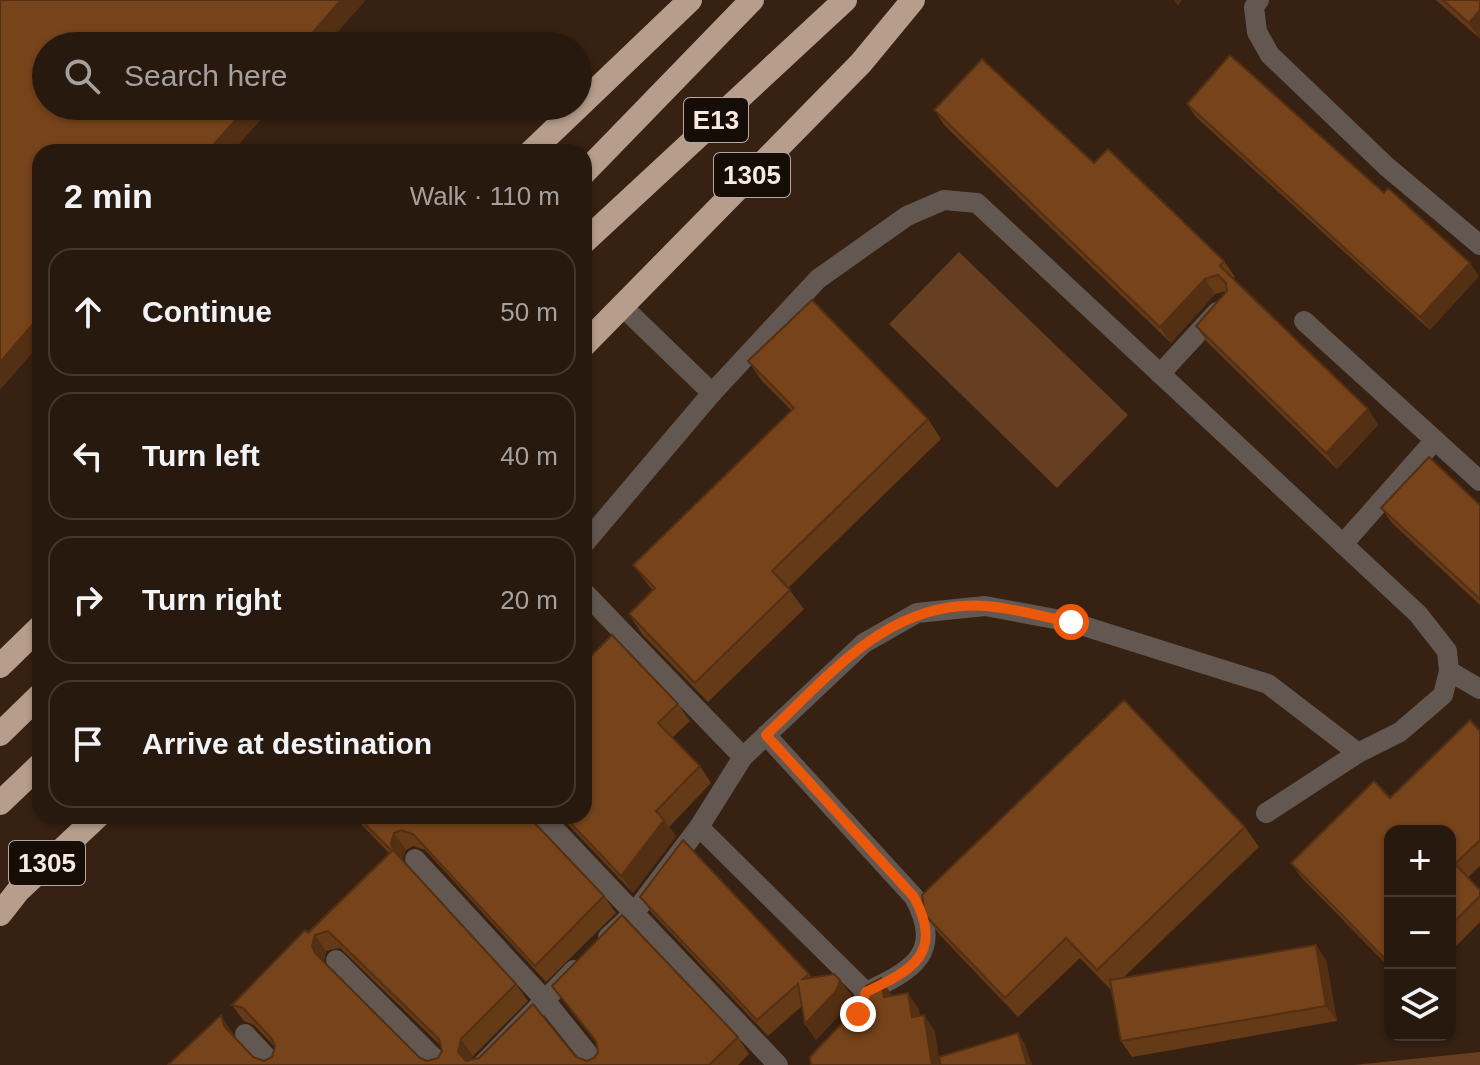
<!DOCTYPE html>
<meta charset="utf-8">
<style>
:root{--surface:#28190e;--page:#302217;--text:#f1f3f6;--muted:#a5a09e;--line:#44382e}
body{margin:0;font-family:Helvetica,sans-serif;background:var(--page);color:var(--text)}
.controls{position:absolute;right:24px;bottom:24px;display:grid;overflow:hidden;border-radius:16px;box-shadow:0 2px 6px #0004}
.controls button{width:72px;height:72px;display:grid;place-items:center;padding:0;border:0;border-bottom:2px solid var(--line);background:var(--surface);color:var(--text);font:40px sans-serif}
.stop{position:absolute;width:24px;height:24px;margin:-18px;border:6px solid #ea580c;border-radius:50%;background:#fff}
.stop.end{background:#ea580c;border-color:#fff;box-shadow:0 2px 8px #0008}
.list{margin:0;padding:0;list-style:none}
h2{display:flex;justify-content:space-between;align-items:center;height:104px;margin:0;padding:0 32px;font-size:34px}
h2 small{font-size:26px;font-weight:400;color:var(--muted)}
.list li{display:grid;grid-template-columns:52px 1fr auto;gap:24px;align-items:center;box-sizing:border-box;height:128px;margin:0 16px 16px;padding:0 16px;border:2px solid var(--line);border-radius:24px}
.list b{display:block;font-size:30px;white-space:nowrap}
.list em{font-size:26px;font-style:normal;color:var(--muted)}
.icon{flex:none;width:44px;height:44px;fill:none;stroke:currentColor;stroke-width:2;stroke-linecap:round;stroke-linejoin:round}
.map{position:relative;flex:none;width:1480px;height:1065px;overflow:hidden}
.search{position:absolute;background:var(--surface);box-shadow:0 2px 6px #0004;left:32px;top:32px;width:560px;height:88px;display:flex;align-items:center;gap:20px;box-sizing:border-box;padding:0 28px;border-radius:44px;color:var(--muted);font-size:30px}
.panel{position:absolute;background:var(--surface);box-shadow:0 2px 6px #0004;left:32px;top:144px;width:560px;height:680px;border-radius:24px}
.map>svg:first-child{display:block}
.green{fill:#663f22}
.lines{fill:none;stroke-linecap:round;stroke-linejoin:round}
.lane{stroke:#635851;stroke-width:20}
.highway{stroke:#b79d8b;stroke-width:24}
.wall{fill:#653a17;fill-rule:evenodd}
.shaded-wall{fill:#532f13}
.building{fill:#76431b;stroke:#532f13;stroke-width:2;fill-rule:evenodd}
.route{stroke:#ea580c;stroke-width:10}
.labels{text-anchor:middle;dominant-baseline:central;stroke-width:6;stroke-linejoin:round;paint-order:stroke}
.shield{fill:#160d07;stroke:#b5a8a0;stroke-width:2}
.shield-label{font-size:26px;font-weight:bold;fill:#f9eae1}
</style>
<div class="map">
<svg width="1480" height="1065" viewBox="0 0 1480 1065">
<rect width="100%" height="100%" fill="#362112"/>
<!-- green -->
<g class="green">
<path d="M959,252L1128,415L1057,488L889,324Z"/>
<path d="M1480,1052V1065H1354Z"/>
</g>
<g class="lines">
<!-- lane -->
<g class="lane">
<path d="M1259,0L1254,7L1257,32L1270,55L1386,166L1480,245"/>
<path d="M623,307L712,393"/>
<path d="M1304,321L1480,481"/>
<path d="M1160,374L1217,312"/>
<path d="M584,544L712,393L818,279L907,216L944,200L977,203L1418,614L1447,651L1449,671L1443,695L1400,732L1358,753L1266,813"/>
<path d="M1343,544L1435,440"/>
<path d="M584,592L743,757"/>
<path d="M1449,671L1480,689"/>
<path d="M766,735L914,897C944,953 913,970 866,992"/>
<path d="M542,816L778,1065"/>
<path d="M699,827L866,992L862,1004"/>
<path d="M415,859L544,999L597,1065"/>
<path d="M608,937L635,912L699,827L743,757L864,643L917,613L985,606L1071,622L1268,684L1358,753"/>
<path d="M336,960L441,1065"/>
<path d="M245,1034L274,1065"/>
<path d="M482,1065L574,970"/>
</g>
<!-- highway -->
<g class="highway">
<path d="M531,152L690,0"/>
<path d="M584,173L752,0"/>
<path d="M584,242L845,0"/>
<path d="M584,345L861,63L913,0"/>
<path d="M0,666L40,627"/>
<path d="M0,734L40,695"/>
<path d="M0,803L40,765"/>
<path d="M0,914L18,891L98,816"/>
</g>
</g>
<!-- wall -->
<g class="wall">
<path d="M1436,0H1480L1479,38Z"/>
<path d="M1187,104L1479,276L1430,330L1196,117Z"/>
<path d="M934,110L1094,163L1224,261L1235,277L1233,279L1368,409L1378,425L1337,469L1207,342L1196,326L1226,291L1215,294L1171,343L945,126Z"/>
<path d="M748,361L928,419L941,439L788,588L804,609L708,702L642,634L629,614L653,591L633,565L791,410L762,381Z"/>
<path d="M1480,505V605L1392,523L1381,508Z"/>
<path d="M592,655L678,704L690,721L672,738L700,766L711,783L669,827L676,836L633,893L560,816H584Z"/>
<path d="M1480,731V866L1468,877L1480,890V922L1450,952V831H1390V968L1302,878L1291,863L1390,798Z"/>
<path d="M353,816H424L429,821L434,816H530V817L604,896L616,913L546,982L425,850L413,846L406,850L402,861L516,984L528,1001L473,1056L472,1059L576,1057L587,1061L594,1058L598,1052L596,1043L552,986L738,1037L749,1054L738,1065H168L232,1032L234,1037L253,1057L264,1061L272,1057L275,1047L254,1025L244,1021L232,1005L389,853ZM340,948L441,1046L442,1051L438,1058L427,1061L420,1058L324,961L326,951Z"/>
<path d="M1245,827L1259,847L1123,978L1316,945L1326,960L1337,1021L1132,1057L1121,1041L1112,989L1111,990L1080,958L1018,1017L939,934L925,915Z"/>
<path d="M640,897L809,974L812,978L851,995L847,1007L816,1040L805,1024L802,1006L768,1036L651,912Z"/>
</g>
<!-- shaded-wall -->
<g class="shaded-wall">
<path d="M341,0H366L325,46H301Z"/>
<path d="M1174,0H1182L1178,6Z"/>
<path d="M1480,10V38H1479L1469,23Z"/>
<path d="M248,106H273L232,152H207Z"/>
<path d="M1470,263L1479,276L1430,330L1420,317Z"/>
<path d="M1205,279L1215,294L1171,343L1160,327Z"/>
<path d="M40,316V344L0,390V362Z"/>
<path d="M1368,409L1378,425L1337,469L1326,453Z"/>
<path d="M664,820L676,836L633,893L621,876Z"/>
<path d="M394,833L406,850L402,861L394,851L391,844Z"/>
<path d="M315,935L326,951L323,963L312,946Z"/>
<path d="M1316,945L1326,960L1337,1021L1326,1006Z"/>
<path d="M881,978L891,994L895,1012L884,997Z"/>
<path d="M840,980L851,995L847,1007L816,1040L805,1024Z"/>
<path d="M908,993L919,1009L923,1033L912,1017Z"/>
<path d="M221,1015L232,1032L236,1043L224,1026Z"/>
<path d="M924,1015L935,1031L940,1065H932Z"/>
<path d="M1018,1033L1025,1044L1032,1065H1027Z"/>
<path d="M461,1039L473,1056L471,1065L458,1052Z"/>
</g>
<!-- building -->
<g class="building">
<path d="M0,0H341L301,46H46V106H248L207,152H40V316L0,362Z"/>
<path d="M1443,0H1480V10L1469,23Z"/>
<path d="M1230,55L1384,193L1388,188L1470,263L1420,317L1187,104Z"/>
<path d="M982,59L1094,163L1108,149L1224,261L1220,266L1368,409L1326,453L1196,326L1227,291L1226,283L1218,275L1205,279L1160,327L934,110Z"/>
<path d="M812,300L928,419L772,571L790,590L695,683L629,614L655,588L633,565L794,408L748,361Z"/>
<path d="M1429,457L1480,505V599L1381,508Z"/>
<path d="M612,635L678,704L658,723L700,766L656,811L664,820L621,876L564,816H584V646L592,655Z"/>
<path d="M1124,700L1245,827L1097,970L1066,938L1005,998L925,915L922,895Z"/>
<path d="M1470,720L1480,731V840L1455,864L1480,890V896L1450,926V831H1390V964L1291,863L1374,781L1390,798Z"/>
<path d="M357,816H424L429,821L434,816H528L604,896L535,966L413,834L401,830L394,833L391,844L394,851L516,984L461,1039L458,1052L466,1061L479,1058L533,1004L576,1057L587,1061L594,1058L598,1052L596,1041L552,986L622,915L738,1037L709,1065H168L221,1015L224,1026L253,1057L264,1061L272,1057L275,1046L272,1039L243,1008L232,1005L305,930L308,933L392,851ZM328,931L439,1039L442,1051L438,1058L427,1061L420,1058L315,953L312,946L315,935Z"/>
<path d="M683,840L809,974L803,979L834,974L840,980L836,991L805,1024L798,984L757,1020L640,897Z"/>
<path d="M1316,945L1326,1006L1121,1041L1110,980Z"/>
<path d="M881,978L884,997L908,993L912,1017L924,1015L932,1065H811L810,1057L857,1007L866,986Z"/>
<path d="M1018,1033L1027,1065H941L939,1057Z"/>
</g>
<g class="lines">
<!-- route -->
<path class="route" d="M858,1014L866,992C913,970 944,953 914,897L766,735C830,675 889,599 986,606C1014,608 1043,617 1071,622"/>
</g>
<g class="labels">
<!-- shield labels -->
<g class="shield">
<rect x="684" y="98" width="64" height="44" rx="6"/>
<rect x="714" y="153" width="76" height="44" rx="6"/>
<rect x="9" y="841" width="76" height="44" rx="6"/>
</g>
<g class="shield-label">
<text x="716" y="120">E13</text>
<text x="752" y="175">1305</text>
<text x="47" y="863">1305</text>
</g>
</g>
</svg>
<div class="controls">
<button>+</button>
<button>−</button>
<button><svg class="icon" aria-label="layers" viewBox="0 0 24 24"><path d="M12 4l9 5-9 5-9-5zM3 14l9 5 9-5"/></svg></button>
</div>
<div class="stop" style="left:1071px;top:622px"></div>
<div class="stop end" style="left:858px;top:1014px"></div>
<div class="search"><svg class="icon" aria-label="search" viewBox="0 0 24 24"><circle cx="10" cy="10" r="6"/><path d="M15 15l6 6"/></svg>Search here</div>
<section class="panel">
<h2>2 min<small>Walk · 110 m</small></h2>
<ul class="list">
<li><svg class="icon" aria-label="ahead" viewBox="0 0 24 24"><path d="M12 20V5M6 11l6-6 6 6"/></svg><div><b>Continue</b></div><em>50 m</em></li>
<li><svg class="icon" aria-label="left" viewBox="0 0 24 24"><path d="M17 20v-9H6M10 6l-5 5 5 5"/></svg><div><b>Turn left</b></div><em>40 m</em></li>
<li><svg class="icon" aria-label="right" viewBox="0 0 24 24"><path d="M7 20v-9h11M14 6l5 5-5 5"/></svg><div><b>Turn right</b></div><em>20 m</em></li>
<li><svg class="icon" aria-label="arrive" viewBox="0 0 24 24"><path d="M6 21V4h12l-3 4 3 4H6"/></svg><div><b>Arrive at destination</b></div></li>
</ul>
</section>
</div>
